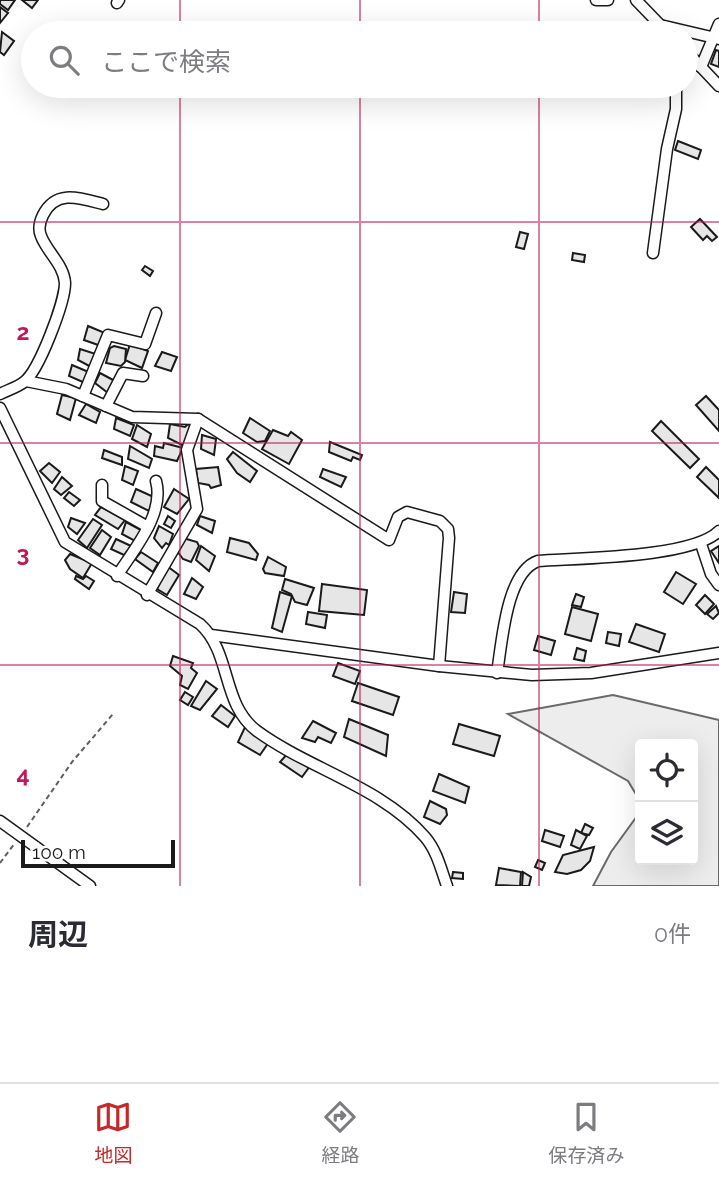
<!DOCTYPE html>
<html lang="ja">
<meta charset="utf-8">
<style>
:root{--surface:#fff;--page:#f7f7f7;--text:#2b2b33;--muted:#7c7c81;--line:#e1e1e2;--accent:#c62828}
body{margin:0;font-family:Raleway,"Noto Sans JP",sans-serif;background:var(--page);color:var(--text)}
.controls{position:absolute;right:21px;bottom:21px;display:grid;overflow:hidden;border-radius:7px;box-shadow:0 7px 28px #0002}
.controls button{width:63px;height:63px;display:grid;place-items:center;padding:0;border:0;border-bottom:2px solid var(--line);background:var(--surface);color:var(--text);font:35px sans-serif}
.scale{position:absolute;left:21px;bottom:18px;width:154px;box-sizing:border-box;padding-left:7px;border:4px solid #1a1a1a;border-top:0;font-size:19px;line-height:24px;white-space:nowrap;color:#1a1a1a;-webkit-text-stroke:5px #fff;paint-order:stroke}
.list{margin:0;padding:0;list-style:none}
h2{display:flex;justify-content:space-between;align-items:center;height:91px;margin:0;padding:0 28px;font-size:30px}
h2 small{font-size:23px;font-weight:400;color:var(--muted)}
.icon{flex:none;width:38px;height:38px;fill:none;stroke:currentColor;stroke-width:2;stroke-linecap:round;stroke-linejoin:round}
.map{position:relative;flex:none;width:719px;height:886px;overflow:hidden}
.search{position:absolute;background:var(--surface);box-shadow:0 7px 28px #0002;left:21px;right:21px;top:21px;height:77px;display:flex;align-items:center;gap:18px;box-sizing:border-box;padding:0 24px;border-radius:38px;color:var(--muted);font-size:26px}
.sheet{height:196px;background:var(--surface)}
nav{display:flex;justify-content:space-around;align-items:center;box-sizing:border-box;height:98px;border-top:2px solid var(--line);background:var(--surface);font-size:19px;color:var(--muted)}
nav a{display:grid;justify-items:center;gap:4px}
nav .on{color:var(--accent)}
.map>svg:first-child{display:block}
.green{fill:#ededed;stroke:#6a6a6a;stroke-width:2}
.building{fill:#e6e6e6;stroke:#1a1a1a;stroke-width:2}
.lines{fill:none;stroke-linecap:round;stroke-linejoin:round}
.street-casing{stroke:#1a1a1a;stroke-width:13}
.path{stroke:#5f5f5f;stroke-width:2;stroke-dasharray:5 3.5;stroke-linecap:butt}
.street{stroke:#fff;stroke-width:10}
.grid{fill:none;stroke:#c2185b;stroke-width:2;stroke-opacity:0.55}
.grid-label{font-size:23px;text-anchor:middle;font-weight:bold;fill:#c2185b;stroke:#fff;stroke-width:5;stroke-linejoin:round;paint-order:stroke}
</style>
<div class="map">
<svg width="719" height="886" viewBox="0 0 719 886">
<rect width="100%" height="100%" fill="#fff"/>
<!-- green -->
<path class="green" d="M613,695L719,720V886H593L611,852L640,812V860H693V744H640V801L628,781L508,714Z"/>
<!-- building -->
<g class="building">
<path d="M0,0H15L8,10L0,4Z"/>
<path d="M22,0H38L32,8Z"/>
<path d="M0,7L8,13L0,23Z"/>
<path d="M2,32L14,41L4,55L0,52Z"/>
<path d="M716,50L719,51V67L711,64Z"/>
<path d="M678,141L701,150L698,159L675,150Z"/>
<path d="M700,219L717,237L712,241L707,236L703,240L691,227Z"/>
<path d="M520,232L528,234L524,249L516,247Z"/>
<path d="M573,253L585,255L584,262L572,260Z"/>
<path d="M145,266L153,271L150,276L142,270Z"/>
<path d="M88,326L105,333L101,346L84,340Z"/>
<path d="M130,344L148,351L142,368L125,360Z"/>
<path d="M114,346L126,349L125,362L121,366L106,363L110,348Z"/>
<path d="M80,349L99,355L93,368L78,360Z"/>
<path d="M162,352L177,357L171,371L155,366Z"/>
<path d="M72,365L91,373L85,383L69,376Z"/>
<path d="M100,373L115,381L108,393L95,383Z"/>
<path d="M62,395L76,398L70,420L57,414Z"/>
<path d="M706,396L719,410V431L696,405Z"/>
<path d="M86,404L100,412L96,423L79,415Z"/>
<path d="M116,418L134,425L130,436L114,429Z"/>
<path d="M250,418L270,431L265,441L257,442L243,433Z"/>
<path d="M661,421L699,459L690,468L652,431Z"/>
<path d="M170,424L185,427L188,424L190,425L186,447L168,438Z"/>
<path d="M137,425L151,434L147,447L132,439Z"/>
<path d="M273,430L288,436L291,432L302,440L289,464L262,449Z"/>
<path d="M202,435L216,439L214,455L201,449Z"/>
<path d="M330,442L362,455L360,460L353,457L351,461L329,452Z"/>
<path d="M164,443L183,448L177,461L154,456L155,446L163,448Z"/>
<path d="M130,446L152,459L149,468L128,459Z"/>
<path d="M104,450L122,457V465L102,458Z"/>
<path d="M233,452L257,471L250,482L237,473L227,459Z"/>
<path d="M49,463L60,472L52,483L40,471Z"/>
<path d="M125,466L138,471L133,485L122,480Z"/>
<path d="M218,467L221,485L211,488L209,485L198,483L196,469Z"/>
<path d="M706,467L719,480V498L697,477Z"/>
<path d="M323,469L346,477L341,487L320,477Z"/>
<path d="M62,477L72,486L61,495L54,489Z"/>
<path d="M136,489L156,498L149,511L131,502Z"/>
<path d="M174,489L189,499L177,514L164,507Z"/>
<path d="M69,492L80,500L74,506L64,498Z"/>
<path d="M101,507L125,520L118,529L95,515Z"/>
<path d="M168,516L175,521L171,528L164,524Z"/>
<path d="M200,516L215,521L212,533L197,525Z"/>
<path d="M71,518L85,523L77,534L68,527Z"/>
<path d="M93,519L102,525L87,548L78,540Z"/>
<path d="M126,522L141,530L135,541L122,534Z"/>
<path d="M159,526L173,534L169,545L166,543L162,548L154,538Z"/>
<path d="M102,530L111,537L100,555L90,548Z"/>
<path d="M183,538L197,542L199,546L191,562L183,559L177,551Z"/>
<path d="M230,538L249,543L258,554L256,560L227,552Z"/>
<path d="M116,539L131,546L124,555L111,549Z"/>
<path d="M201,546L215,556L209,571L196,560Z"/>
<path d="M719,546V563L711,551Z"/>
<path d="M141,552L158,563L153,572L135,559Z"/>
<path d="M70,554L92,563L83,578L70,569L65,560Z"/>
<path d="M268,557L286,567L284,576L265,573L263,569Z"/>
<path d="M167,566L179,575L167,595L157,589Z"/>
<path d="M676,572L696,584L683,604L664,592Z"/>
<path d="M76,576L83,579L86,576L94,581L89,589L75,579Z"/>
<path d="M192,578L203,587L196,599L184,594Z"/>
<path d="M285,579L314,588L307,605L295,602L291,594L282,590Z"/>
<path d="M322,584L367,590L364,615L319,611Z"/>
<path d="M280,592L292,596L282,632L272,628Z"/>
<path d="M454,592L467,594L465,613L451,612Z"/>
<path d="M576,594L584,597L581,607L572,605Z"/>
<path d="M705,595L714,604L705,614L696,605Z"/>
<path d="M716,606L719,613L713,619L707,614Z"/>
<path d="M572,607L598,614L591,641L565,634Z"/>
<path d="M308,612L327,615L325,628L306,624Z"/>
<path d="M636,624L665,634L659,652L629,642Z"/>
<path d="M608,632L621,634L619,646L606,643Z"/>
<path d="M538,636L555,641L551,655L534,650Z"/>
<path d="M577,648L586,651L584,661L574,659Z"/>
<path d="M173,656L193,663L191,668L197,673L188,689L180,685L182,676L170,666Z"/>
<path d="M338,663L360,671L355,684L333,676Z"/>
<path d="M206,681L217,689L200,710L191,706Z"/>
<path d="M358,683L399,697L393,715L352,701Z"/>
<path d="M185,692L193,697L188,705L180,700Z"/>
<path d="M221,705L235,716L228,727L212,716Z"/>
<path d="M349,719L388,735L386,756L344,737Z"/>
<path d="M313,721L336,733L331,743L318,737L315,742L302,738Z"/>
<path d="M459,724L500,736L494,756L453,744Z"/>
<path d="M246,725L269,742L260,755L238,742Z"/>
<path d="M288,753L310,766L302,777L280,762Z"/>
<path d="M439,774L469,787L465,803L433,791Z"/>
<path d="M430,801L446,809L447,815L440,824L424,817Z"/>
<path d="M585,824L593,828L589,835L581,833Z"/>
<path d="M545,830L564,836L560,847L542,841Z"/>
<path d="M576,830L587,836L580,849L571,845Z"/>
<path d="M594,847L590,861L581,870L567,874L555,872L563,855Z"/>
<path d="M538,860L545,863L542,870L535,867Z"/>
<path d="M499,868L521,872L520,886L496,885Z"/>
<path d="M453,872L463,873V879L452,878Z"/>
<path d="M523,872L531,877L529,886H522Z"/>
</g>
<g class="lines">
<defs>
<g id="street">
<path d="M596,0H608"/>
<path d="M636,0L663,28"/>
<path d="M117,3L119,0"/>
<path d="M660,25L719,39"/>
<path d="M686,51L719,86"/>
<path d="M701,67L719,24"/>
<path d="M653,253L667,149L676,109V86"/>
<path d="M26,381L66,389L132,417L198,419L389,540L398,517L407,512L440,521L448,529L449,538L439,666"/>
<path d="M0,394C8,390 18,387 24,382C39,371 65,302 65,283C64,265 47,252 41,236C38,229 40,221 43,215C56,189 80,198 103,204"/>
<path d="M83,396L108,335L145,344L156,313"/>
<path d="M106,406L123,373L143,376"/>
<path d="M0,408L65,542L200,624C232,653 221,704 257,731C309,769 382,787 425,837C437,851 441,869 447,886"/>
<path d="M102,485V501L148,527"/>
<path d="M701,544L711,574L719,585"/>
<path d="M117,576C134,549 165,514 156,481"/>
<path d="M147,595L197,509L187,450L198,419"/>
<path d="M211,635L439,666L532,675L591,673L719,653"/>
<path d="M497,673C502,643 506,572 538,561C578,558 692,558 719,531"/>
<path d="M0,821L90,886"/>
</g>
</defs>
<!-- street casing -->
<use href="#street" class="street-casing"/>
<!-- path -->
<g class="path">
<path d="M27,827L72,762L113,714"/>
<path d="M0,863L15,843"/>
</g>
<!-- street -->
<use href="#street" class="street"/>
</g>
<!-- grid -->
<path class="grid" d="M180,0V33M360,0V33M539,0V33M180,86V886M360,86V886M539,86V886M0,222H719M0,443H719M0,665H719"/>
<g class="grid-label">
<text x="23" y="340">2</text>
<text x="23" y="562">3</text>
<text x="23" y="783">4</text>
</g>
</svg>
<div class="controls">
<button><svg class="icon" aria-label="locate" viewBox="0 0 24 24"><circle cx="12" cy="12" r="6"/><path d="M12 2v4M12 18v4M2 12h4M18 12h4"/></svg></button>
<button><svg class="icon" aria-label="layers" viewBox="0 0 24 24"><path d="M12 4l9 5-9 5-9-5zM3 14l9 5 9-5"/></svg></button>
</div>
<div class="scale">100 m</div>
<div class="search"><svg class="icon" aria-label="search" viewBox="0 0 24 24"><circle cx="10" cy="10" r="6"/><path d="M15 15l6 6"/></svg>ここで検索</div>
</div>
<section class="sheet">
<h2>周辺<small>0件</small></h2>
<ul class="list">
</ul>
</section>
<nav>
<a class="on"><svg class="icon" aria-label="map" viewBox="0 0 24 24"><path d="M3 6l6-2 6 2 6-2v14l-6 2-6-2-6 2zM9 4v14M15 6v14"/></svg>地図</a>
<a><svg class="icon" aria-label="directions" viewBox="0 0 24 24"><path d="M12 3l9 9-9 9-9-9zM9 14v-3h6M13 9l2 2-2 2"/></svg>経路</a>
<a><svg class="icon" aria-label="saved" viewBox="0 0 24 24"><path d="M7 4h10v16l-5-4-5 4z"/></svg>保存済み</a>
</nav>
